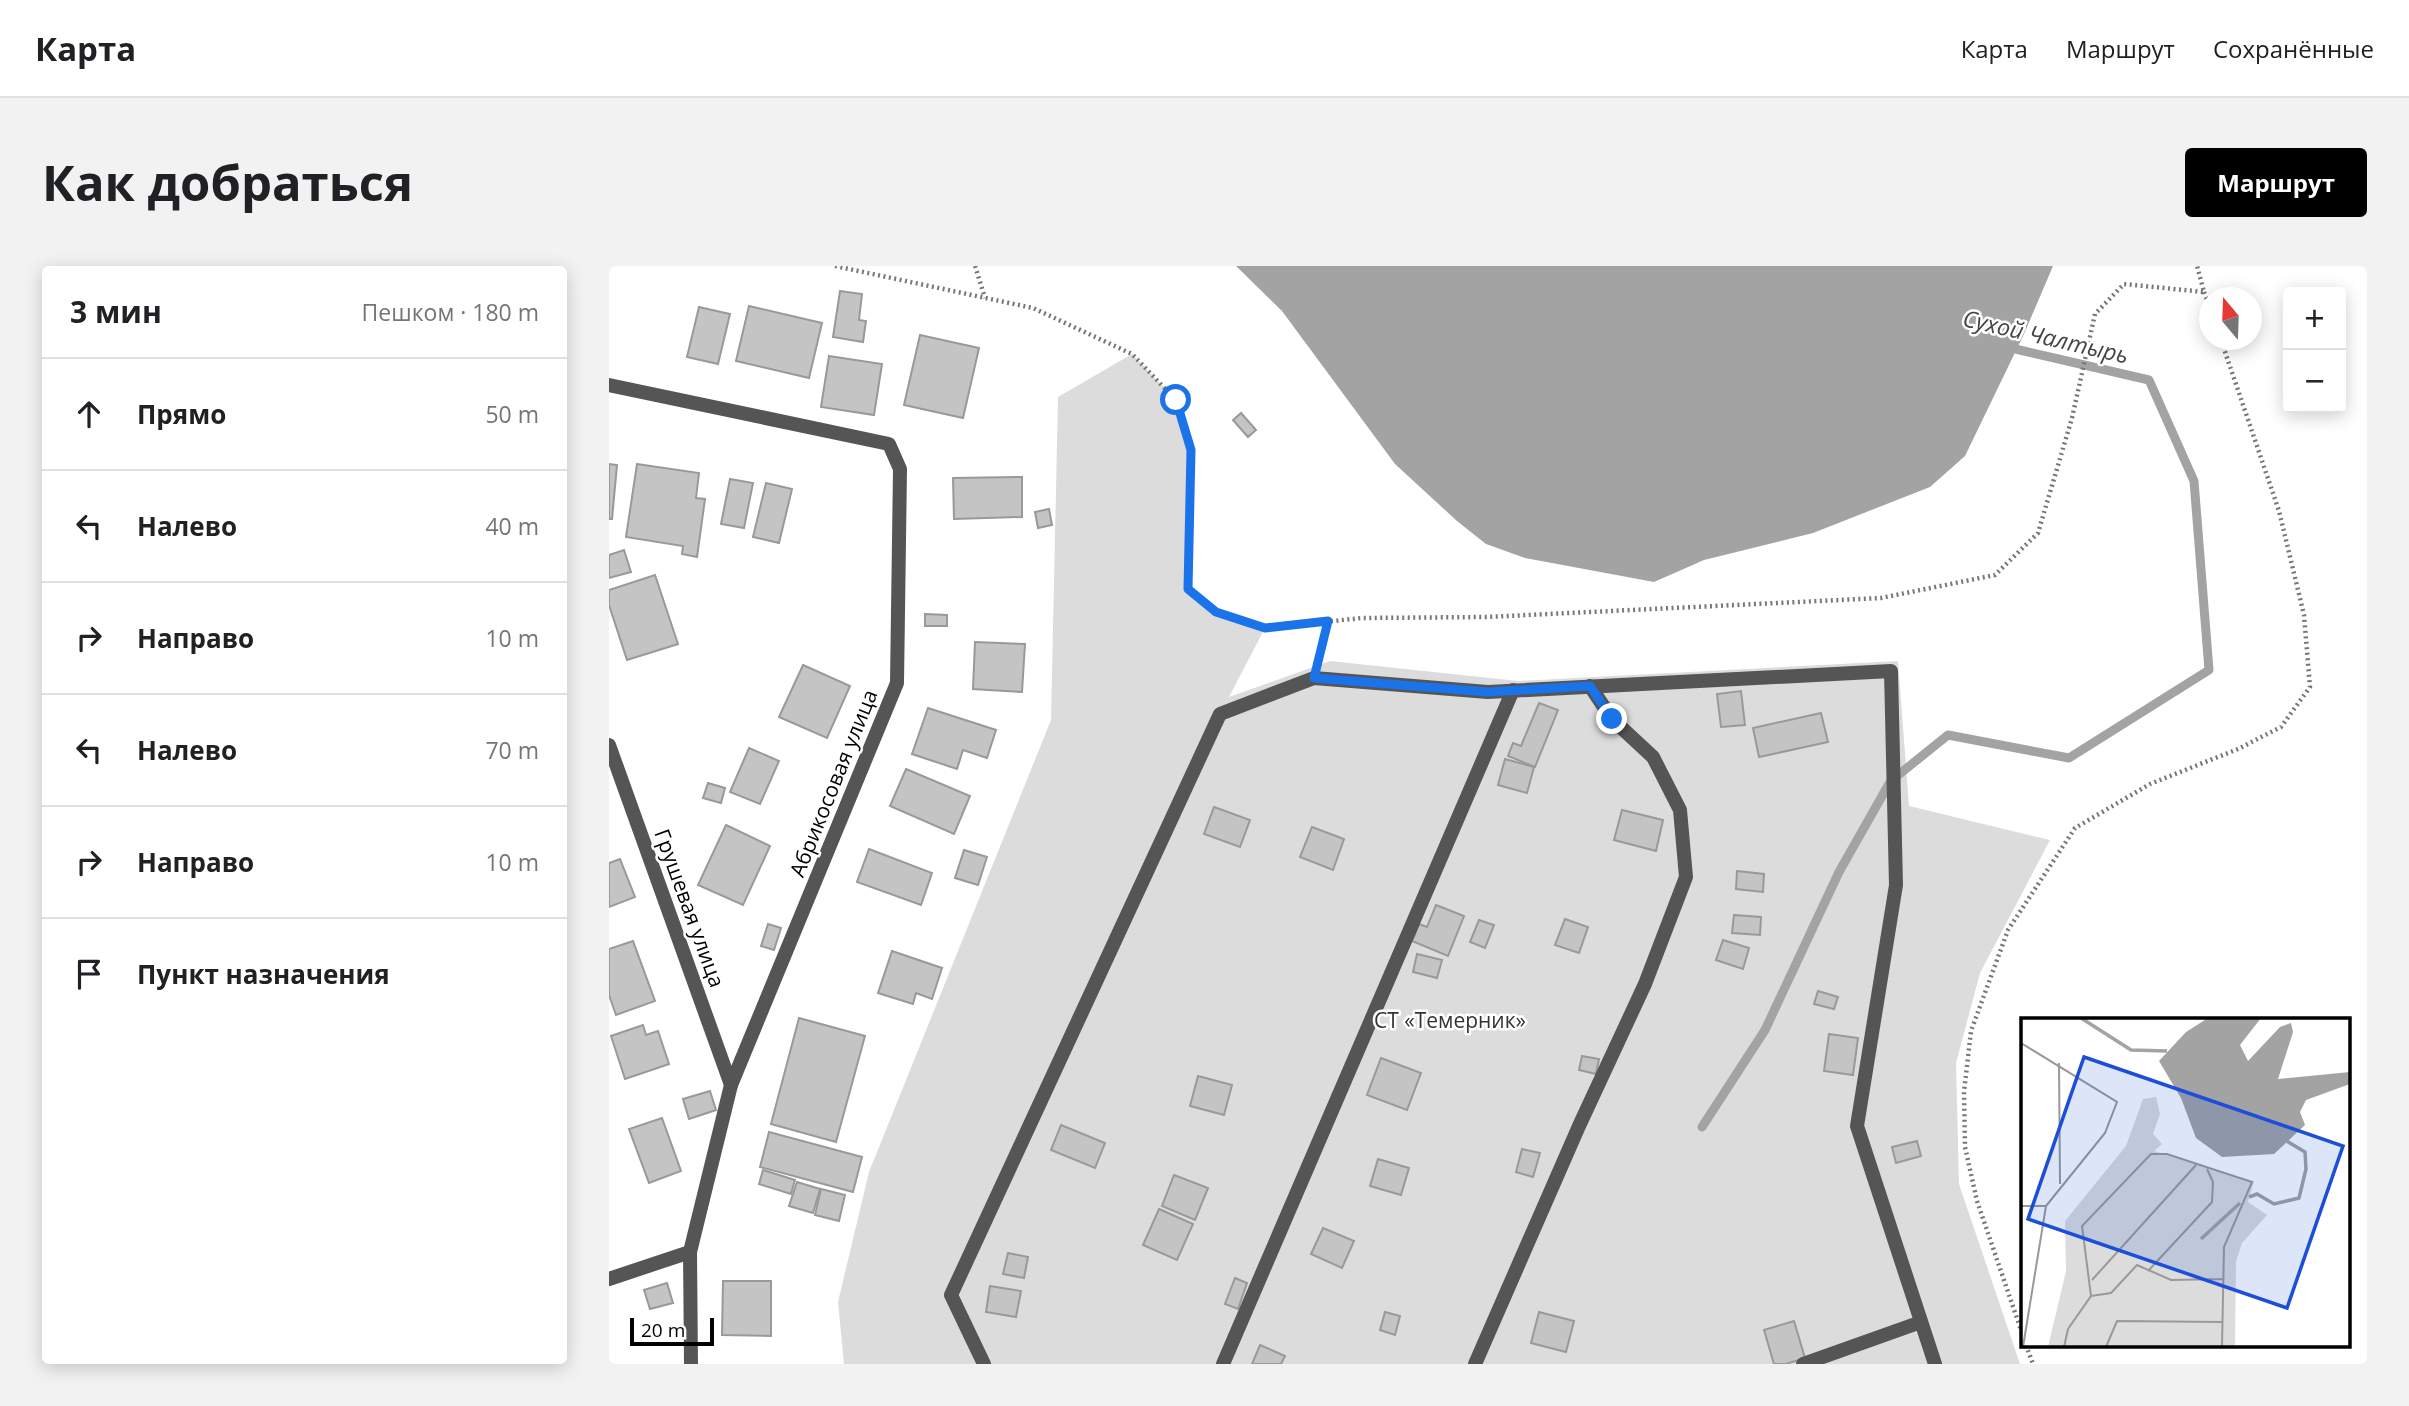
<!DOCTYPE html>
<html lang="ru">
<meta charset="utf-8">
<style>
:root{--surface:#fff;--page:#f2f2f2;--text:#202124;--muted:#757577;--line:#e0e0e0;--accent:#000}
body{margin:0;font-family:"Open Sans",sans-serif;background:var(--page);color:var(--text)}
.controls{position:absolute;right:21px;top:21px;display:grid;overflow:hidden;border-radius:7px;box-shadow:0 4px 18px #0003}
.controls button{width:63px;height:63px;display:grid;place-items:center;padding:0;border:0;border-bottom:2px solid var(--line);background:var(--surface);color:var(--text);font:35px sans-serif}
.compass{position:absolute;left:1590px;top:21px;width:63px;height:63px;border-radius:50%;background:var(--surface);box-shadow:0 4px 18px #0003;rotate:341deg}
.scale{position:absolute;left:21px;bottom:18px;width:84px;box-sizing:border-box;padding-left:7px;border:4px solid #000;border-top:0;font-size:19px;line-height:24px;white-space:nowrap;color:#000;-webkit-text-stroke:5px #fff;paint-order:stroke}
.stop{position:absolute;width:21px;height:21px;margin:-16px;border:5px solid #1a73e8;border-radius:50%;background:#fff}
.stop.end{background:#1a73e8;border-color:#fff;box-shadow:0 2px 7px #0008}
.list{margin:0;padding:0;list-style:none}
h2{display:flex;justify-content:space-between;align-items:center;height:91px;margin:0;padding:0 28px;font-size:30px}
h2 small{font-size:23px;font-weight:400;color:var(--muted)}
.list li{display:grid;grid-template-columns:46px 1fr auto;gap:21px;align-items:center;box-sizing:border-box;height:112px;padding:0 28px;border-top:2px solid var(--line)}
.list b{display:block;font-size:26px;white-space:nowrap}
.list em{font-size:23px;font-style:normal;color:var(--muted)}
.icon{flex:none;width:38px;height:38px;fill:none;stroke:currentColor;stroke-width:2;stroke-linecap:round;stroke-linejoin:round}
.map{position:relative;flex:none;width:1758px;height:1098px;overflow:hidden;border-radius:7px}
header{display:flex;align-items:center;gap:42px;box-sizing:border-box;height:98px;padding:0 35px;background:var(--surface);border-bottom:2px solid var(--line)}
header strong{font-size:33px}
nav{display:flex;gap:38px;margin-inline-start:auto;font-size:24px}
.intro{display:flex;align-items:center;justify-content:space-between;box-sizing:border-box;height:168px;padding:0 42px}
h1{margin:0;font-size:49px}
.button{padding:18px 32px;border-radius:7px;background:var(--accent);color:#fff;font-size:24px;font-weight:700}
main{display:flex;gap:42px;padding:0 42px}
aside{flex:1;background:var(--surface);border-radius:7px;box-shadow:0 4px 18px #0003}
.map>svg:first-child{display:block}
.green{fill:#dcdcdc}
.water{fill:#a3a3a3}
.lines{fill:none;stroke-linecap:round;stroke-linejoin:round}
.stream{stroke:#a3a3a3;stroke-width:9}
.building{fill:#c4c4c4;stroke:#999;stroke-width:2}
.path{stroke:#777;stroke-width:4.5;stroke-dasharray:2 3.5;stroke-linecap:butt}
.service{stroke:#555;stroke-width:14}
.minor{stroke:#555;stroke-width:14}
.route{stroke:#1a73e8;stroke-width:9}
.labels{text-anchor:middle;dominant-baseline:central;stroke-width:5;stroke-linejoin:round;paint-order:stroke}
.street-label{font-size:21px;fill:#000;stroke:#fff}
.park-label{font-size:21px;fill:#333;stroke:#fff}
.water-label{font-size:23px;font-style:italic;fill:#444;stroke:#fff}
.inset-river{fill:none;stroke:#a3a3a3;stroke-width:3.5}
.inset-road{fill:none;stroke:#999;stroke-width:2}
.view{fill:#1d4ed8;fill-opacity:0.15;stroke:#1d4ed8;stroke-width:3.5}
.inset-edge{fill:none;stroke:#000;stroke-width:3.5}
</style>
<header>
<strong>Карта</strong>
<nav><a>Карта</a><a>Маршрут</a><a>Сохранённые</a></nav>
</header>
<div class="intro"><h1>Как добраться</h1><a class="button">Маршрут</a></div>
<main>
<aside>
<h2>3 мин<small>Пешком · 180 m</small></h2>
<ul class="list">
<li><svg class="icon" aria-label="ahead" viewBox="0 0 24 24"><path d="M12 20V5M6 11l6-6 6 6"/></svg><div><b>Прямо</b></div><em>50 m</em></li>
<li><svg class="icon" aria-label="left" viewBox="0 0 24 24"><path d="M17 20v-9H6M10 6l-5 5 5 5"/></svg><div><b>Налево</b></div><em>40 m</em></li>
<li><svg class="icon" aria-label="right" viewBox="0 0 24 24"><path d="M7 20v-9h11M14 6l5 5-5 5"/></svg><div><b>Направо</b></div><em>10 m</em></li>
<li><svg class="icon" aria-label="left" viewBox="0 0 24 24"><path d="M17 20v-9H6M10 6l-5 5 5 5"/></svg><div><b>Налево</b></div><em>70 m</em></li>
<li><svg class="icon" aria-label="right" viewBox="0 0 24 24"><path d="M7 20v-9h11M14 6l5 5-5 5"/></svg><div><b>Направо</b></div><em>10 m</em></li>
<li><svg class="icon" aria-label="arrive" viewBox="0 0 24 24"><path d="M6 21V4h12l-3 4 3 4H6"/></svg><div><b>Пункт назначения</b></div></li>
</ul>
</aside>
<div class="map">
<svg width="1758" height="1098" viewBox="0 0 1758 1098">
<rect width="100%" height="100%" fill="#fff"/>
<!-- green -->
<path class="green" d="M523,88L567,134L582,184L579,323L607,346L656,362L620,431L721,395L909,415L1289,395L1300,540L1441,574L1371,707L1347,797L1350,918L1411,1098H235L229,1036L260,906L442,454L449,131Z"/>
<!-- water -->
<path class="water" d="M627,0H1444L1415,68L1356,190L1321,221L1204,267L1095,294L1045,316L916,292L877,278L848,255L786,198L673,45Z"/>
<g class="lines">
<!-- stream -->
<g class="stream">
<path d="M1288,510L1339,469L1460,492L1600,404L1585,215L1540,114L1398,81"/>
<path d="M1093,861L1156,764L1230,606L1281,516"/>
</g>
</g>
<!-- building -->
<g class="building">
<path d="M231,25L253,28L250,54L257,55L254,76L224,71Z"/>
<path d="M140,40L213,57L200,112L127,95Z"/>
<path d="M90,41L121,48L109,98L78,91Z"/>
<path d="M311,69L370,82L354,152L295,139Z"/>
<path d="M220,90L273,98L265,149L212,141Z"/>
<path d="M632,147L647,164L639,171L624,154Z"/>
<path d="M0,198L8,199L3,253H0Z"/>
<path d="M28,198L90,207L87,232L96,233L88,291L73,288L74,280L17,271Z"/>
<path d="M413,211V251L345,253L344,212Z"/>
<path d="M121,213L144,217L135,262L112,258Z"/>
<path d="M157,217L183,223L170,277L144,271Z"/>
<path d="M440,243L443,259L429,262L426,246Z"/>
<path d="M15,284L22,306L0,312V289Z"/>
<path d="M46,309L69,378L18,394L0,339V324Z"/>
<path d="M316,348L338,349V360H316Z"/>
<path d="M366,376L416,378L413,426L364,423Z"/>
<path d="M194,399L241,420L218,472L170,451Z"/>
<path d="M1132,425L1136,459L1112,461L1108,428Z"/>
<path d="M930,437L949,444L926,501L899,490L904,477L912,480Z"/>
<path d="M319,442L387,464L378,492L354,484L348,503L303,488Z"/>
<path d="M1212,447L1219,476L1150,491L1144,462Z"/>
<path d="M140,482L170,495L151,538L121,526Z"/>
<path d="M896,493L925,501L918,527L889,519Z"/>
<path d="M297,503L361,530L345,568L281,540Z"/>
<path d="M99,517L116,522L112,537L94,532Z"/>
<path d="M605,541L641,554L631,581L595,568Z"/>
<path d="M1013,544L1054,554L1047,585L1005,574Z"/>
<path d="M117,559L161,580L134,639L89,619Z"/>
<path d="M703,561L735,573L724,604L691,591Z"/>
<path d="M260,583L323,607L312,639L248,616Z"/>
<path d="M355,584L378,591L369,619L346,612Z"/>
<path d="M11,593L26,631L0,641V597Z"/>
<path d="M1128,605L1155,608L1154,626L1127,623Z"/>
<path d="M827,639L855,650L839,690L803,675L810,658L818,661Z"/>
<path d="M1125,649L1152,651L1151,669L1123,667Z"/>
<path d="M956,653L979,661L970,687L946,679Z"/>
<path d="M870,654L885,659L876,682L861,676Z"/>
<path d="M159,658L172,662L165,684L152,680Z"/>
<path d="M1114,674L1140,682L1134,703L1107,694Z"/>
<path d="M24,675L46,735L7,749L0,729V683Z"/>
<path d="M283,685L333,702L323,733L307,727L304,738L269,727Z"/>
<path d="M808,688L833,694L828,712L804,706Z"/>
<path d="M1209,725L1229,731L1225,743L1205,738Z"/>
<path d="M190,752L256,770L227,876L162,858Z"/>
<path d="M34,759L37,769L49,765L60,798L16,813L2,770Z"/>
<path d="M1220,768L1249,772L1244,809L1215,805Z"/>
<path d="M973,790L990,793L987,808L970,804Z"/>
<path d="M772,792L812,807L798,844L758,829Z"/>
<path d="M589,810L623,819L615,849L581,840Z"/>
<path d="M101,825L107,844L80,853L74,833Z"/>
<path d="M53,852L72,905L40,917L20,863Z"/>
<path d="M452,859L496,877L486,902L442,884Z"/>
<path d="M160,866L253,891L244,926L151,901Z"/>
<path d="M1308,875L1312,890L1287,897L1283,881Z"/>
<path d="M913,883L931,887L924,911L907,906Z"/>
<path d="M769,893L800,902L792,929L761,920Z"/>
<path d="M154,904L186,914L182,928L150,918Z"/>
<path d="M565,909L599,922L586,954L553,940Z"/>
<path d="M188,916L211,923L204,947L180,940Z"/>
<path d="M212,923L236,929L230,955L206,949Z"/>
<path d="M550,943L584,958L568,994L534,979Z"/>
<path d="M714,962L745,975L733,1002L702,988Z"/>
<path d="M399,987L419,991L415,1012L394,1008Z"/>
<path d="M626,1012L638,1017L629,1043L616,1038Z"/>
<path d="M114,1015H162V1070L113,1069Z"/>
<path d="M58,1017L64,1037L41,1043L35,1024Z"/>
<path d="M381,1020L412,1025L407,1051L377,1046Z"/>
<path d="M776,1046L791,1050L786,1069L771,1064Z"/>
<path d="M930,1046L965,1055L957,1086L922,1077Z"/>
<path d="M1185,1055L1196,1092L1177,1098H1165L1155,1064Z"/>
<path d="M651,1079L676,1090L672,1098H643Z"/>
</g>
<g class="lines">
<!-- path -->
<g class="path">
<path d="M226,0L424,42L523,88L567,134L582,184L579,323L607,346L656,362L753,352L877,351L1272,332L1386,309L1429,267L1463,152L1486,48L1515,18L1595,26L1588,0"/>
<path d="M366,0L376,32"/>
<path d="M1595,26L1601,42"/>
<path d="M710,391L718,355"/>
<path d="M1413,1067L1368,935L1356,881L1355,826L1362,765L1399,664L1466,562L1541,518L1629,483L1672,461L1701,421L1695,349L1670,245L1612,74"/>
<path d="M1417,1079L1424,1098"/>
</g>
<!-- service -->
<g class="service">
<path d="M375,1098L342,1029L611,448L705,412L879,426L1282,405L1287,619L1248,860L1326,1098"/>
<path d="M614,1098L904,424"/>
<path d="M866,1098L970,860L1036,718L1077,611L1071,544L1044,491L1003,453L981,420"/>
<path d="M1194,1098L1312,1056"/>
</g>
<!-- minor -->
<g class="minor">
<path d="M0,119L280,178L291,203L288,417L122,819L81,986L82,1098"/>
<path d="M0,479L122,819"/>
<path d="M0,1013L81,986"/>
</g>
</g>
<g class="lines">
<!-- route -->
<path class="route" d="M567,134L582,184L579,323L607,346L656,362L719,355L705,412L879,426L981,420L1003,453"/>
</g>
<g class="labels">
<!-- street labels -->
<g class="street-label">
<text transform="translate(224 517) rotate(-68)">Абрикосовая улица</text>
<text transform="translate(81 642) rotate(70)">Грушевая улица</text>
</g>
<!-- park labels -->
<g class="park-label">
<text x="841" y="754">СТ «Темерник»</text>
</g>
<!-- water labels -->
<g class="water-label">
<text transform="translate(1437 70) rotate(13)">Сухой Чалтырь</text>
</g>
</g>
<!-- overview -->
<g transform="translate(1412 752)">
<rect width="329" height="329" fill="#fff"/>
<path d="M135,79L139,96L132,116L141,126L133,133L233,163L227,184L246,197L221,225L215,243L214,329H27L45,253L44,203L105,128L122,81Z" fill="#dcdcdc"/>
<path d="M187,0H240L219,27L227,43L259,9L270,5L272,14L257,61L329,54V66L285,82L279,94L284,107L253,136L201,139L175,120L160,80L138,43L165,14Z" fill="#a3a3a3"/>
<path class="inset-river" d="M60,0L110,32L146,33M228,179L236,176L253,186L278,180L285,151L284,134L264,122M180,221L219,185"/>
<path class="inset-road" d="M0,25L96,84L84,115L25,188L2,329M38,45L39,166M0,188H25M127,253L191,184L192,164L186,151M71,262L175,147M70,278L90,275L116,247L150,262L203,261M43,329L47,311L70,278L61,208L130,136H146L231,164L203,229L201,329M85,329L96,303L202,304"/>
<path class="view" d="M63,39L322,128L266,290L7,201Z"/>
<rect width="329" height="329" class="inset-edge"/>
</g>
</svg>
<div class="controls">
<button>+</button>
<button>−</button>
</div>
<svg class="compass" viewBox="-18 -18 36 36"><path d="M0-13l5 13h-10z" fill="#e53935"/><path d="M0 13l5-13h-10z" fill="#757577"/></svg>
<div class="scale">20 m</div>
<div class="stop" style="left:567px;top:134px"></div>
<div class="stop end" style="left:1003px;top:453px"></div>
</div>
</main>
